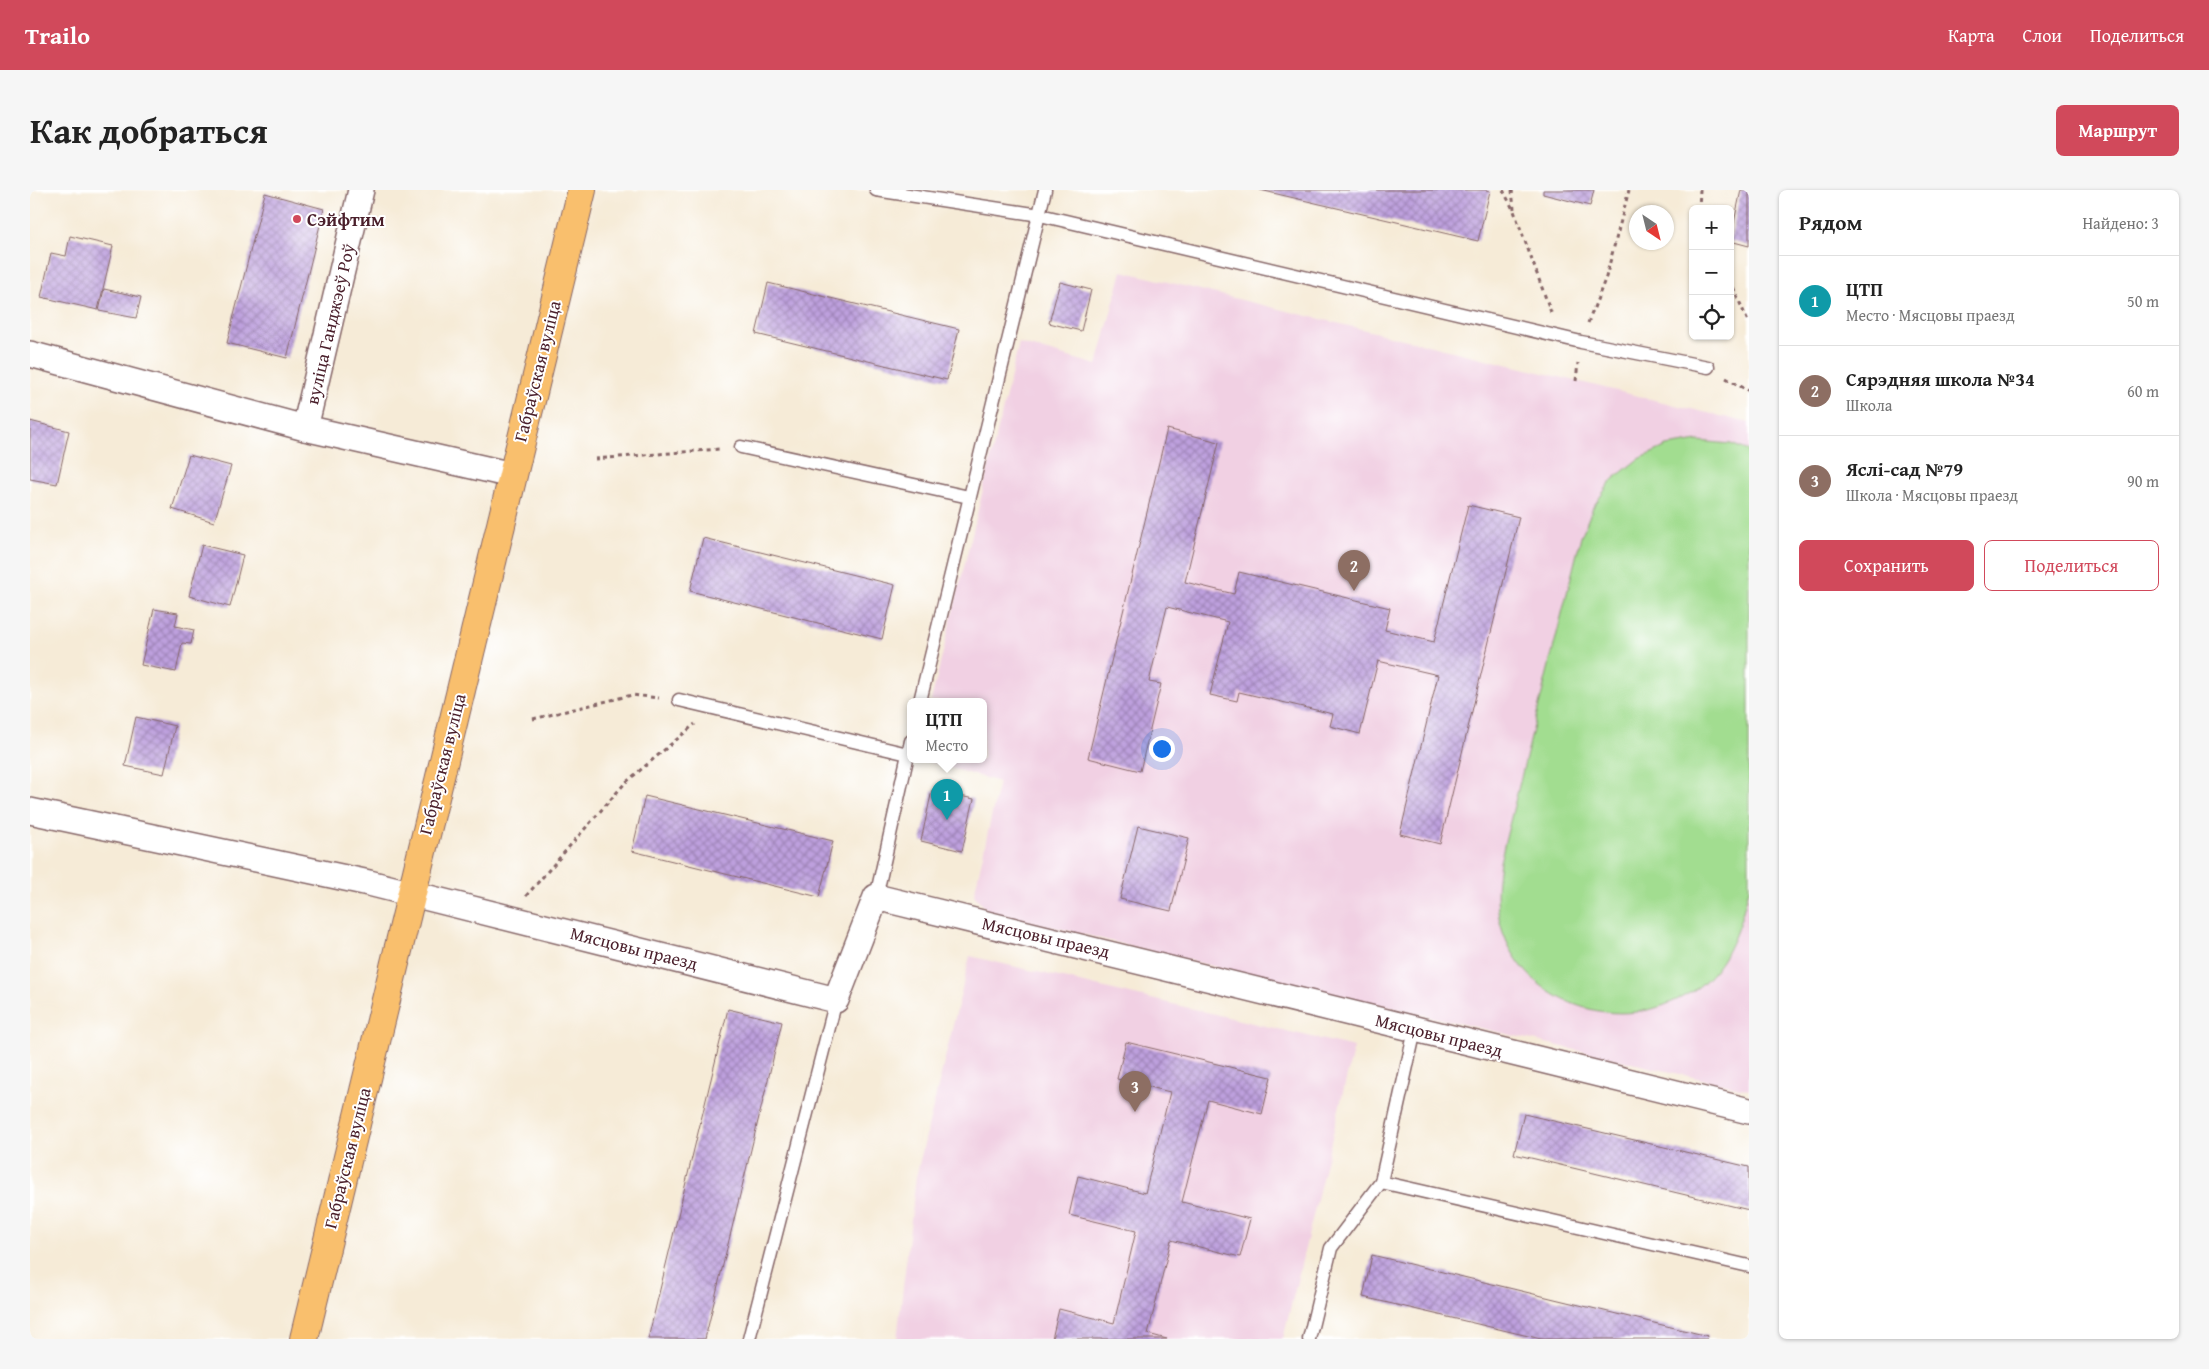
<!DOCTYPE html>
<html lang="ru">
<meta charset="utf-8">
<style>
:root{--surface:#fff;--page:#f6f6f6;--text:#222;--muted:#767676;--line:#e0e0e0;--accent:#d1495b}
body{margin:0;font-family:"Gentium Book Plus",serif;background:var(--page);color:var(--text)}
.controls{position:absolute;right:15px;top:15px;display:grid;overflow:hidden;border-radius:8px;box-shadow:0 1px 4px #0004}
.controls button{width:45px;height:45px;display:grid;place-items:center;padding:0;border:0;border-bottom:1px solid var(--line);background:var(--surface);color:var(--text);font:25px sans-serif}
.compass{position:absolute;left:1599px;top:15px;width:45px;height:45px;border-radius:50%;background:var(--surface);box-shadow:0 1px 4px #0004;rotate:145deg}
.you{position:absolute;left:1131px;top:558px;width:18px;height:18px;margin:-12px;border:4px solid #fff;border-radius:50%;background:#1a73e8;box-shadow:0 0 0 8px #1a73e833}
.badge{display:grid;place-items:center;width:32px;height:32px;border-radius:50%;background:var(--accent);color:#fff;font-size:16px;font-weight:700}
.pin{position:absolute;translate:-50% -41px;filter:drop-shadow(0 1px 2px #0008)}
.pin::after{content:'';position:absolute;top:26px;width:18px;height:15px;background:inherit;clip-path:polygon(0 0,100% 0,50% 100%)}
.popup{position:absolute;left:877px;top:508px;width:80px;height:65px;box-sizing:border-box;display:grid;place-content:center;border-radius:8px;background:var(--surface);filter:drop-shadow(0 1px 4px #0005);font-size:16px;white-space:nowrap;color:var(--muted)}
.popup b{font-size:19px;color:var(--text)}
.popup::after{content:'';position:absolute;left:50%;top:100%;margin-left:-10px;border:10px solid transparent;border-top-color:var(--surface)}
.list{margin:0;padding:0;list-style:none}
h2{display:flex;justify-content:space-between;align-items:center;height:65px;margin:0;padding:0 20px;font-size:21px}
h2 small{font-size:16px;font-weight:400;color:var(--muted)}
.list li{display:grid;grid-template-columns:32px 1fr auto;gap:15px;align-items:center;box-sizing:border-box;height:90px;padding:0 20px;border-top:1px solid var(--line)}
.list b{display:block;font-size:19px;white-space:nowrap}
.list p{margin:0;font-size:16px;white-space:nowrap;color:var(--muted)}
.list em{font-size:16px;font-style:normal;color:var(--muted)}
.actions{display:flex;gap:10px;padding:15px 20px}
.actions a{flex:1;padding:11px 0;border:1px solid var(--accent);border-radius:8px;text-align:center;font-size:18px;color:var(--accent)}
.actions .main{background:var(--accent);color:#fff}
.icon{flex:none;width:28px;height:28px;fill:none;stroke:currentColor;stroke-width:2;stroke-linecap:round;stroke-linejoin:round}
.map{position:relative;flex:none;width:1719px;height:1149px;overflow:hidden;border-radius:8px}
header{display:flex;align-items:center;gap:30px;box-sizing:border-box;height:70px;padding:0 25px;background:var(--accent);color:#fff}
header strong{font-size:24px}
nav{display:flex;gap:28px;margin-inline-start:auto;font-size:18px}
.intro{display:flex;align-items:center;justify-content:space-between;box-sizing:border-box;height:120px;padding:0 30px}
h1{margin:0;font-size:35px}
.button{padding:12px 22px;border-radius:8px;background:var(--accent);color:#fff;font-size:18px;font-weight:700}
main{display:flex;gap:30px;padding:0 30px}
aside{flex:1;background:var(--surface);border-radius:8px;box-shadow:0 1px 4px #0004}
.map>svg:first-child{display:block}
.built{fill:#f1d0e3}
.pitch{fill:#a2dd90;stroke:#767e5e}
.building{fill:url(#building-cross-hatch)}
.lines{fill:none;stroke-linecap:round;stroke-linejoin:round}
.lane-casing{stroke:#866667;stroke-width:15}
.street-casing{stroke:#866667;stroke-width:28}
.primary-casing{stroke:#866667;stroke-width:30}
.path{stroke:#866667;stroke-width:3;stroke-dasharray:4 4;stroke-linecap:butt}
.lane{stroke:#fff;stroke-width:12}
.street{stroke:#fff;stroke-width:25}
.primary{stroke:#f9bf6d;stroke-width:28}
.poi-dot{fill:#d1495b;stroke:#fff;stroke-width:2}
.labels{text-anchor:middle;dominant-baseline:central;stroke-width:4;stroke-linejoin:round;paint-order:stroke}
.poi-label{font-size:18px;font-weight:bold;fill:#4a1f2b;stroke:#fff;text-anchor:start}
.street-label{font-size:18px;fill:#4a1f2b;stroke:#fff}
</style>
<header>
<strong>Trailo</strong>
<nav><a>Карта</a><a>Слои</a><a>Поделиться</a></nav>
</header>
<div class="intro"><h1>Как добраться</h1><a class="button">Маршрут</a></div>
<main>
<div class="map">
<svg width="1719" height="1149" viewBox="0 0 1719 1149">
<defs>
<pattern id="building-cross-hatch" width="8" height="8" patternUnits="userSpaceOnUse" patternTransform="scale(1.25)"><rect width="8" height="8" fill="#bea0de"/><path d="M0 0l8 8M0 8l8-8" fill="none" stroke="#9c82b4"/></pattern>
</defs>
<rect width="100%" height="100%" fill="#fff"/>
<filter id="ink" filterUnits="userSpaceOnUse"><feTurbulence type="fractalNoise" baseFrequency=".02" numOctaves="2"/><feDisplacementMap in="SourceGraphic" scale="10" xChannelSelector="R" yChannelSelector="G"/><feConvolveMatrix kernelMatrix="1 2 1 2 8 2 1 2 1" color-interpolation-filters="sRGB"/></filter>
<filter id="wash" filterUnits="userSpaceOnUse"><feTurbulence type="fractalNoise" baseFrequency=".0096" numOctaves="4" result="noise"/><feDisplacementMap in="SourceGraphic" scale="20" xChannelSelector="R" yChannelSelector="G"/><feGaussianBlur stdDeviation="1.12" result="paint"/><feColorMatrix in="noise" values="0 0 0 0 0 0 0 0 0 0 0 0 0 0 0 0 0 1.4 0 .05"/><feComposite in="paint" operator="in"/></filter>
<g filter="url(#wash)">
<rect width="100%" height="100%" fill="#f6ebd7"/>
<!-- built -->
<g class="built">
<path d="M1092,81L1719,233V900L1186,777L958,721L944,705L969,592L890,569H953V511H901L989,153L1067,175Z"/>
<path d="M940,766L1324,857L1253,1149H867L886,987Z"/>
</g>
<!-- pitch -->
<path class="pitch" d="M1668,251L1701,254L1719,261V699C1711,730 1703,760 1682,784C1671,797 1656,806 1642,812C1575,842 1492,808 1471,736C1465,714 1467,694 1470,672L1551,347L1563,317L1582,290L1607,270L1637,256Z"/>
<g id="blocks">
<!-- building -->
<g class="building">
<path d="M1230,0H1456L1460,1L1448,51Z"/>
<path d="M1513,0H1564L1560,16L1513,4Z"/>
<path d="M1711,0H1719V56L1700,51Z"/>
<path d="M235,3L294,19L257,168L197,153Z"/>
<path d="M40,46L83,56L68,120L11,107L21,63L36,66Z"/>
<path d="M1030,92L1061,100L1051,141L1019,133Z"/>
<path d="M738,93L929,139L917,190L726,144Z"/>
<path d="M74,99L111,107L106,128L69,121Z"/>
<path d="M0,231L39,241L27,294L0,289Z"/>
<path d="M1137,239L1189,252L1155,392L1204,404L1209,382L1360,418L1355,440L1404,452L1438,315L1489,327L1410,654L1370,644L1408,485L1348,471L1330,544L1300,536L1303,524L1209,502L1207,511L1180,505L1198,432L1137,417L1119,492L1131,494L1110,581L1058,568Z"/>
<path d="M159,265L201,276L184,332L142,319Z"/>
<path d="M673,348L865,395L852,449L660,401Z"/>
<path d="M172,355L213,365L200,417L159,406Z"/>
<path d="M124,419L148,423L145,436L164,440L161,454L152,453L146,482L111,475Z"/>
<path d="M106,527L145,536L134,584L95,576Z"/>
<path d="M902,600L944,609L932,661L891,651Z"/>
<path d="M615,606L803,651L789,707L602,661Z"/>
<path d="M1108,636L1159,648L1141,721L1090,709Z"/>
<path d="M698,819L752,832L675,1149H618Z"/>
<path d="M1096,852L1241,887L1232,924L1178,910L1152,1012L1220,1029L1210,1067L1141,1050L1118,1144L1137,1149H1022L1029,1119L1084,1133L1106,1041L1039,1025L1048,986L1115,1003L1140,902L1087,889Z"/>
<path d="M1494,924L1719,977V1020L1484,964Z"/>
<path d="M1342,1065L1678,1146L1677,1149H1511L1333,1107Z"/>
</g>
</g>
</g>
<g filter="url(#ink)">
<use href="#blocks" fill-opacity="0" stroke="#866667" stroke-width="1"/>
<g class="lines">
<defs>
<g id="lane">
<path d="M846,0L1010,25L1551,152L1678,177"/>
<path d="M711,257L939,307"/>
<path d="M649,510L878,564"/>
<path d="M890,511L1015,0"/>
<path d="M846,707L881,551"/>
<path d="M1351,992L1719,1076"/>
<path d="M719,1149L806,810"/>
<path d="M1279,1149L1301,1058L1351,992L1385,840"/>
</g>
<g id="street">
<path d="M0,164L275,238L482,285"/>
<path d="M275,238L331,0"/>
<path d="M0,621L339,693L806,810L846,707C1138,776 1428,850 1719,921"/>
</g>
<path id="primary" d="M274,1149L552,0"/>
</defs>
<!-- lane casing -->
<use href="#lane" class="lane-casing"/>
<!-- street casing -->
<use href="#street" class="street-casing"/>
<!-- primary casing -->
<use href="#primary" class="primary-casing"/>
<!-- path -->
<g class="path">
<path d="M1473,0L1484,21L1522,125"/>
<path d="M1482,0L1484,19"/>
<path d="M1669,19L1670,0"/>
<path d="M1700,90L1719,134"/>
<path d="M1558,133L1576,87L1599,0"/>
<path d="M1696,188L1719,201"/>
<path d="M1546,191L1548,173"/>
<path d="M565,269L690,259"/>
<path d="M503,529L602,505L629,508"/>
<path d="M496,706L595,593L665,534"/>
</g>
<!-- lane -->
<use href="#lane" class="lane"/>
<!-- street -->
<use href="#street" class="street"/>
<!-- primary -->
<use href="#primary" class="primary"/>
</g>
</g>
<!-- markers -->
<circle class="poi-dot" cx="267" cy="29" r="5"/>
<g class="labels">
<!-- poi labels -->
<g class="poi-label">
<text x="277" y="29">Сэйфтим</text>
</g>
<!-- street labels -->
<g class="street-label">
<text transform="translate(300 134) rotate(-77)">вуліца Ганджэеў Роў</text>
<text transform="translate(507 181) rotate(-76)">Габраўская вуліца</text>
<text transform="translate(412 574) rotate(-76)">Габраўская вуліца</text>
<text transform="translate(1016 747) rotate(13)">Мясцовы праезд</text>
<text transform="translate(604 758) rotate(14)">Мясцовы праезд</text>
<text transform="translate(1409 845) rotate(14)">Мясцовы праезд</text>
<text transform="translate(317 968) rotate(-76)">Габраўская вуліца</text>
</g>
</g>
</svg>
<div class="controls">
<button>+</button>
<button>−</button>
<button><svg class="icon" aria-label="locate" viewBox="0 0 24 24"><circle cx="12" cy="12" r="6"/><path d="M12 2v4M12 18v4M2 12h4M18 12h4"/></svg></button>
</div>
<svg class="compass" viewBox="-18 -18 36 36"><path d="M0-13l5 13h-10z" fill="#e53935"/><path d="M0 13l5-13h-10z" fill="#767676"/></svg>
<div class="you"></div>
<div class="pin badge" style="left:917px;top:630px;background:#0f9aa8">1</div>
<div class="popup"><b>ЦТП</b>Место</div>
<div class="pin badge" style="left:1324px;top:401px;background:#8d6e63">2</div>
<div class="pin badge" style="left:1105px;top:922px;background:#8d6e63">3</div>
</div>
<aside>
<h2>Рядом<small>Найдено: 3</small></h2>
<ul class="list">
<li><span class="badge" style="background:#0f9aa8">1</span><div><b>ЦТП</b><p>Место · Мясцовы праезд</p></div><em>50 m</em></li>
<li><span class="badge" style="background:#8d6e63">2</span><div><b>Сярэдняя школа №34</b><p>Школа</p></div><em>60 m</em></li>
<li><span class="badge" style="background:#8d6e63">3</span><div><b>Яслі-сад №79</b><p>Школа · Мясцовы праезд</p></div><em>90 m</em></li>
</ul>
<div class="actions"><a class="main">Сохранить</a><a>Поделиться</a></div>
</aside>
</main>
